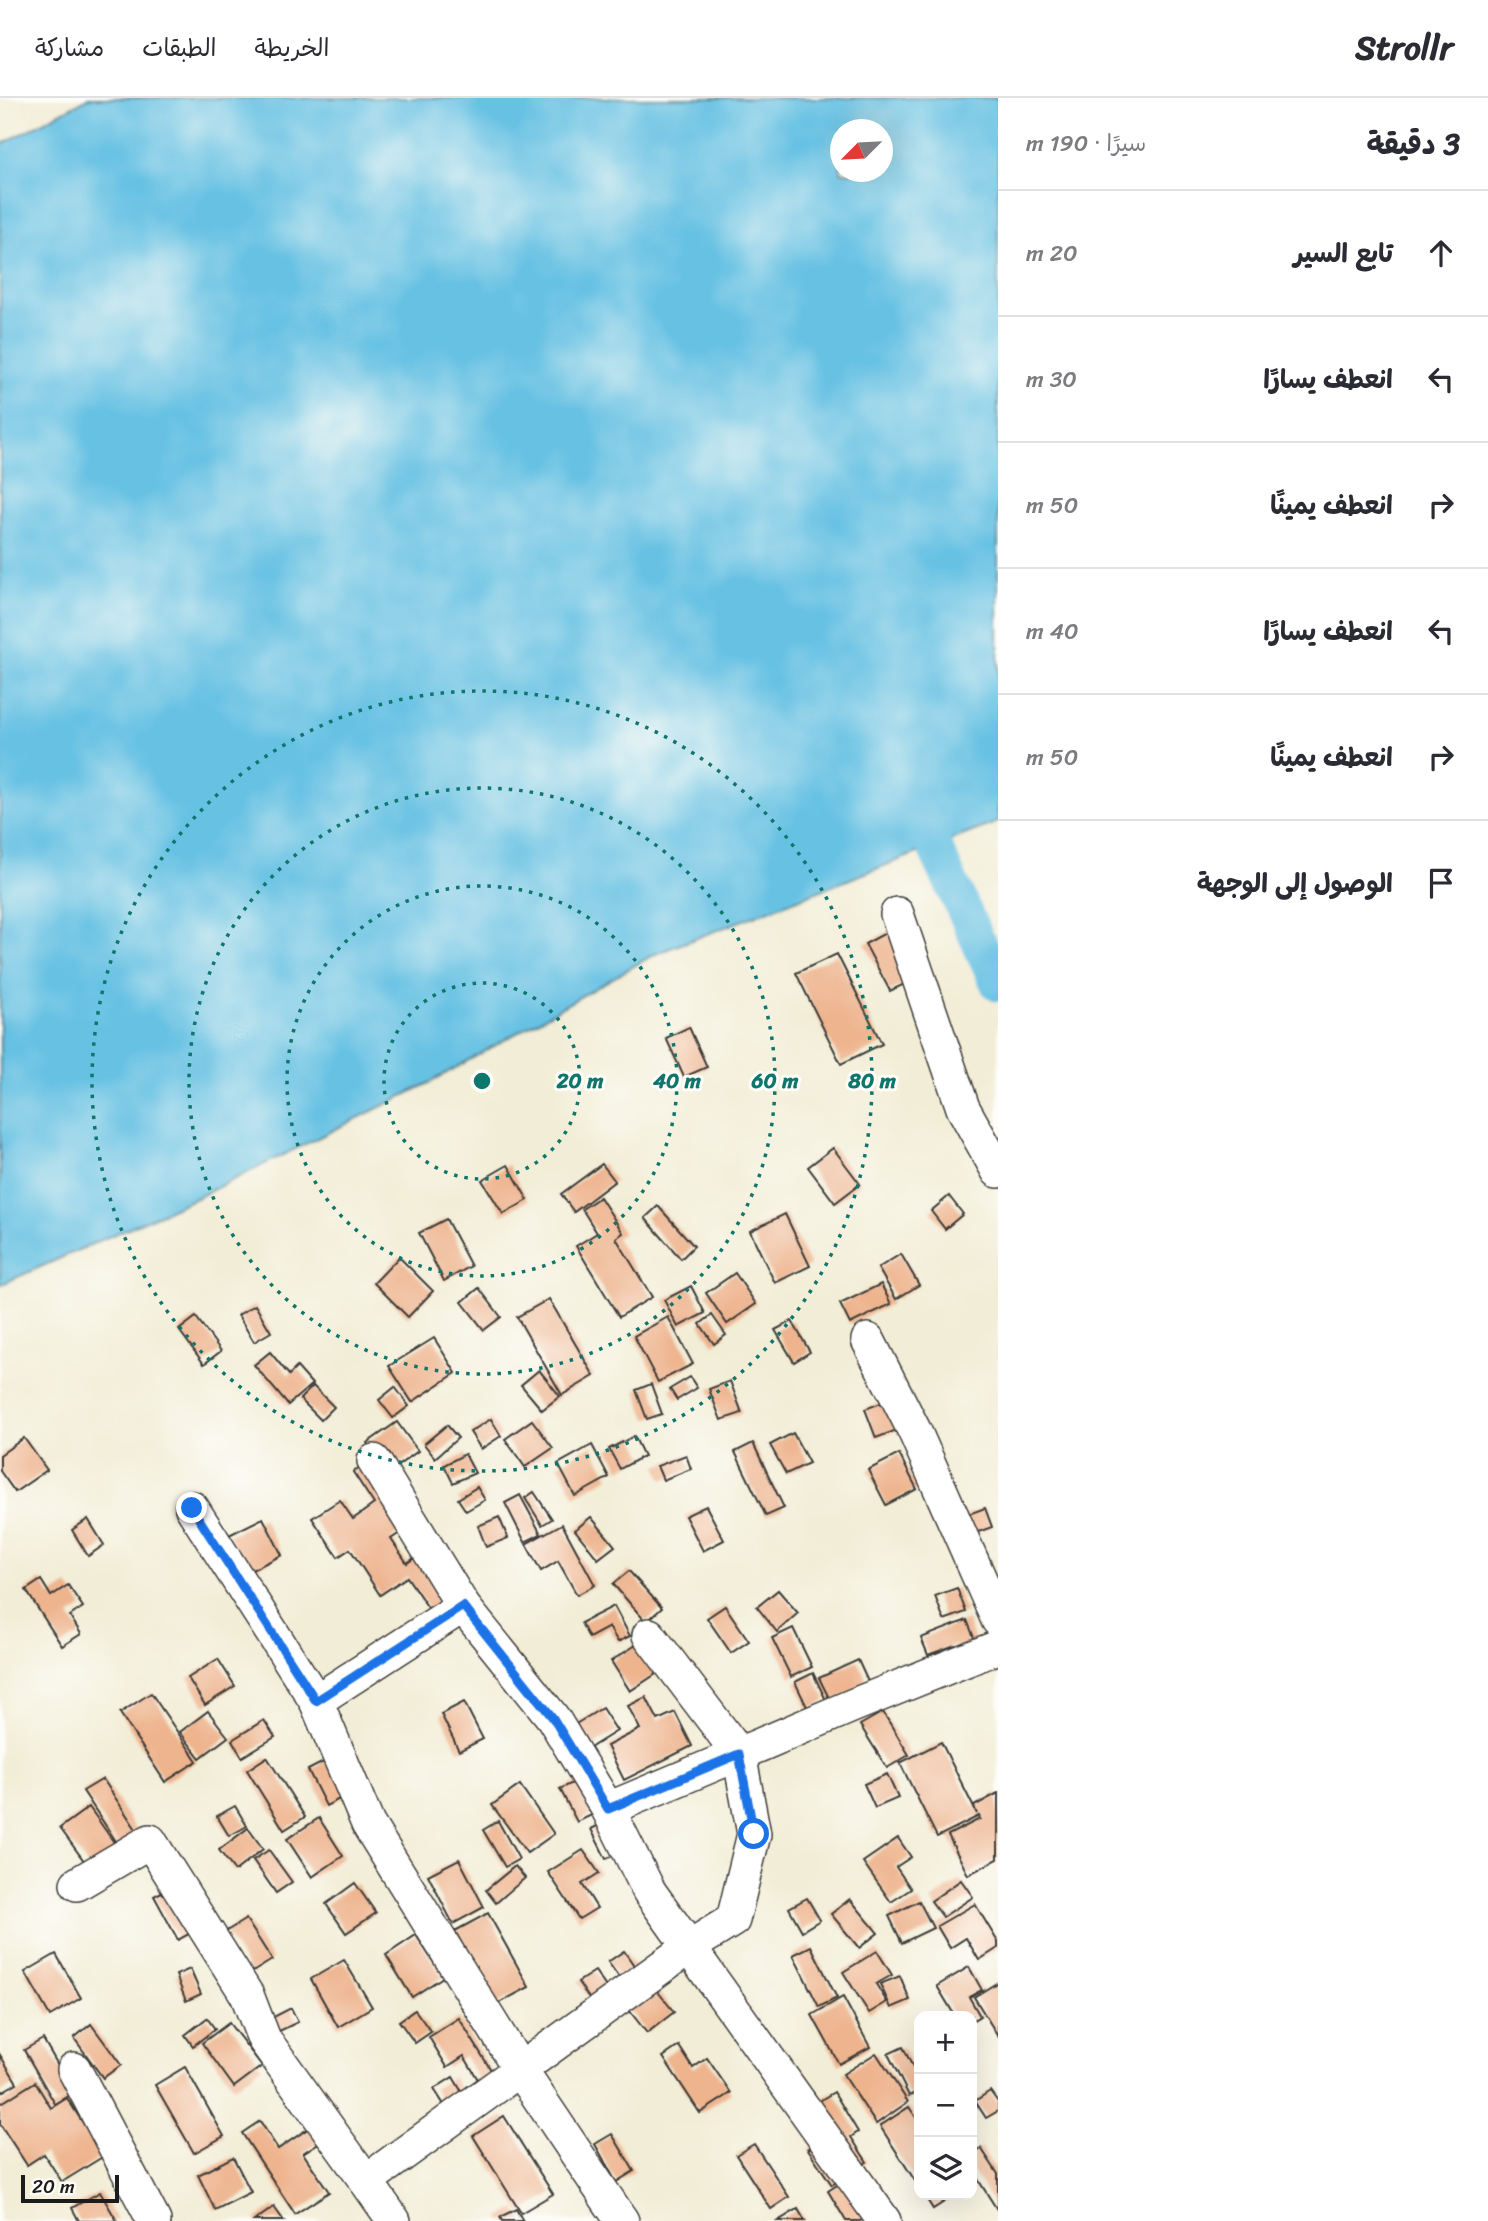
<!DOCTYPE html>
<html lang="ar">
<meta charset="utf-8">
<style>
:root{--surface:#fff;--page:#f2f2f3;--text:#2b2b33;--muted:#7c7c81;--line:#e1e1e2}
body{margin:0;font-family:Sriracha,"Playpen Sans Arabic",sans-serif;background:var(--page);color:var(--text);direction:rtl}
.controls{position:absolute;right:21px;bottom:21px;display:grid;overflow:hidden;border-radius:14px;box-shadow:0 7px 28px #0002}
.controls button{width:63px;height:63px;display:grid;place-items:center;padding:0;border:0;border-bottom:2px solid var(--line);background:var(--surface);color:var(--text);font:35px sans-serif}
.compass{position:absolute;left:830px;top:21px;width:63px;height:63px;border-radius:50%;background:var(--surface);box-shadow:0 7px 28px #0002;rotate:246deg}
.scale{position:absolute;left:21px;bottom:18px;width:98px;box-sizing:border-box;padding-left:7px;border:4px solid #1c1c1c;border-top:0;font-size:19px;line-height:24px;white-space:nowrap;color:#1c1c1c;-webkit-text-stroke:5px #fdfcf7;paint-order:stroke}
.stop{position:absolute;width:21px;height:21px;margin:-16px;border:5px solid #1a73e8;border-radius:50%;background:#fff}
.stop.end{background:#1a73e8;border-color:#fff;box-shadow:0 2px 7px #0008}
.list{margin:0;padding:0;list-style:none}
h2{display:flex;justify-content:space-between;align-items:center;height:91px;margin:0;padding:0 28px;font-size:30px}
h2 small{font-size:23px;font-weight:400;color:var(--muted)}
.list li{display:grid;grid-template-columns:46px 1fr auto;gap:21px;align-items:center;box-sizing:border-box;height:126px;padding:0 28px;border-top:2px solid var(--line)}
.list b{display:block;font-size:26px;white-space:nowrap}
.list em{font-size:23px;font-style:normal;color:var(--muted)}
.icon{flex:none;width:38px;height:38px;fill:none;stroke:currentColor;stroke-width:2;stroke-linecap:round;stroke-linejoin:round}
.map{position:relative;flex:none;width:998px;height:2123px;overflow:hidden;direction:ltr}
header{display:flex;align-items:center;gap:42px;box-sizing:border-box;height:98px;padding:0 35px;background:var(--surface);border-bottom:2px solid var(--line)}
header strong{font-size:33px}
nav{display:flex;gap:38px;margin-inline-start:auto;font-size:24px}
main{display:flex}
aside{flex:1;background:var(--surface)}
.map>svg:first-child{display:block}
.water{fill:#66c1e3;stroke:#416e80;stroke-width:2;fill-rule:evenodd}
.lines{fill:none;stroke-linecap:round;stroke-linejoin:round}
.canal{stroke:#66c1e3;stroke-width:35}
.building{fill:#eeb48e}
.minor-casing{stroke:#3c3b38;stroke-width:36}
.minor{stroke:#fff;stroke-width:33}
.route{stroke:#1a73e8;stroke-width:9}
.ring{fill:none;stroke:#0f766e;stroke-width:3.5;stroke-dasharray:3.5 7}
.centre{fill:#0f766e;stroke:#fdfcf7;stroke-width:3.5}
.ring-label{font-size:21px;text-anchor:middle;font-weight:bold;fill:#0f766e;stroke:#fdfcf7;stroke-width:6;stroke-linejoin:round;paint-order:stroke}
</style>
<header>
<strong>Strollr</strong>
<nav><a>الخريطة</a><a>الطبقات</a><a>مشاركة</a></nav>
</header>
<main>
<aside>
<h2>3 دقيقة<small>سيرًا · 190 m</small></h2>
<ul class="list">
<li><svg class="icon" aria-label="ahead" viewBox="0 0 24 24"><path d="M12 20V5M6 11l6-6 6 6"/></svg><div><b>تابع السير</b></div><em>20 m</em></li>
<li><svg class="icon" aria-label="left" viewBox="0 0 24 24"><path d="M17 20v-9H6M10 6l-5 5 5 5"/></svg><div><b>انعطف يسارًا</b></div><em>30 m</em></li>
<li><svg class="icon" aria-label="right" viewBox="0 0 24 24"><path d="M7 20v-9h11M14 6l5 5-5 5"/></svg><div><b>انعطف يمينًا</b></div><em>50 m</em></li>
<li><svg class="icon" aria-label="left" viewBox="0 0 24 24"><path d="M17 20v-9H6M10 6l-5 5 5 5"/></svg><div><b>انعطف يسارًا</b></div><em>40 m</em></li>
<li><svg class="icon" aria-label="right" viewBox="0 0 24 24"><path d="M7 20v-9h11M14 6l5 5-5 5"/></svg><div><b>انعطف يمينًا</b></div><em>50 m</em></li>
<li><svg class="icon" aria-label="arrive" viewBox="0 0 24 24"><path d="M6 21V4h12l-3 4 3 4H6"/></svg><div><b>الوصول إلى الوجهة</b></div></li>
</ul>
</aside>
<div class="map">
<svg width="998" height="2123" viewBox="0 0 998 2123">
<rect width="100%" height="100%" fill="#fdfcf7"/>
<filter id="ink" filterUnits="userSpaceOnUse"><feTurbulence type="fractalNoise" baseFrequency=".0143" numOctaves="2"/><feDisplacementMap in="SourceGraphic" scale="14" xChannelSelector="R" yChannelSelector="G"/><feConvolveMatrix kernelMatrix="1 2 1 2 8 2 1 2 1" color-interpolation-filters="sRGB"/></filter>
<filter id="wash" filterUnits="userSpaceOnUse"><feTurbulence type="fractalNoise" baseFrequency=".00686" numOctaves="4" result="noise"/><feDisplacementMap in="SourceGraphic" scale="28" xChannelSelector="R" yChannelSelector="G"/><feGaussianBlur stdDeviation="1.57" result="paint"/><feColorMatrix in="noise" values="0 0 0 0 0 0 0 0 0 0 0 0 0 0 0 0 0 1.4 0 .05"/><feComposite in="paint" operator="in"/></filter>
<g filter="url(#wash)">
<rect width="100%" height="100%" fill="#f2edd6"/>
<!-- water -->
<path class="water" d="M88,0H998V724L655,856L429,985L198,1099L0,1187V47ZM841,32H883V74H841Z"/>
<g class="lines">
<!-- canal -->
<path class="canal" d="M935,750L998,886"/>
</g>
<g id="blocks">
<!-- building -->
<g class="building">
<path d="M889,833L915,881L890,893L865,846Z"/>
<path d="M837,856L882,946L841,966L796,875Z"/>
<path d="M689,929L707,969L684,979L666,940Z"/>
<path d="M833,1050L860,1086L835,1105L808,1069Z"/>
<path d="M602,1066L615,1083L574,1114L561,1096Z"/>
<path d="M508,1067L528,1102L503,1116L482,1082Z"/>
<path d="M949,1098L963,1116L945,1131L931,1113Z"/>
<path d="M600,1099L623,1135L616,1140L652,1199L619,1219L576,1148L597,1135L582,1111Z"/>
<path d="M658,1108L694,1148L681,1161L645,1120Z"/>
<path d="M785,1116L810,1168L775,1185L750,1133Z"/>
<path d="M446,1121L471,1168L444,1183L419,1135Z"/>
<path d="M901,1156L919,1187L896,1201L878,1170Z"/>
<path d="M399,1159L433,1193L408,1219L374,1185Z"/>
<path d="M735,1175L756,1206L727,1226L706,1195Z"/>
<path d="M881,1186L891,1206L850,1226L840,1206Z"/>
<path d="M691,1188L705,1215L678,1229L664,1202Z"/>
<path d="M479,1190L501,1219L484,1232L462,1204Z"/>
<path d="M549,1201L594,1278L562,1297L517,1219Z"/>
<path d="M255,1207L271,1234L254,1244L238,1217Z"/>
<path d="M712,1217L726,1237L714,1246L700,1226Z"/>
<path d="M196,1219L221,1253L204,1266L179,1232Z"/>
<path d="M668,1219L693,1266L658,1284L634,1238Z"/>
<path d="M792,1223L810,1254L794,1264L775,1232Z"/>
<path d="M434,1240L456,1275L412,1304L389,1268Z"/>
<path d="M270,1254L289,1277L297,1269L312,1286L288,1307L254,1267Z"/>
<path d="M539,1272L560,1298L542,1312L521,1287Z"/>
<path d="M690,1279L697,1290L677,1302L670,1291Z"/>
<path d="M730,1283L742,1315L721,1322L709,1291Z"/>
<path d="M651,1286L662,1316L647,1321L636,1292Z"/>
<path d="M313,1288L334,1309L321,1322L300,1301Z"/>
<path d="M395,1289L409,1308L393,1320L379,1302Z"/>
<path d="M886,1303L897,1332L876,1340L865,1311Z"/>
<path d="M491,1321L501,1338L481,1351L470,1334Z"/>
<path d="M532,1322L553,1350L525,1369L505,1341Z"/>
<path d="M397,1324L418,1353L389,1374L367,1345Z"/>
<path d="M447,1327L458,1340L435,1360L424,1346Z"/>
<path d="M793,1335L809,1365L786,1376L770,1347Z"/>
<path d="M634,1338L644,1358L620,1371L609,1351Z"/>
<path d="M24,1340L47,1372L15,1394L0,1373V1357Z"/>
<path d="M753,1345L784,1410L766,1418L735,1354Z"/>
<path d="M592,1347L609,1379L575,1398L558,1366Z"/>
<path d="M465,1356L475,1375L453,1385L444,1367Z"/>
<path d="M899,1356L917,1391L886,1407L868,1372Z"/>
<path d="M686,1357L691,1371L663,1382L657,1368Z"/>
<path d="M368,1364L410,1428L391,1441L407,1465L425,1453L458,1504L435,1520L407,1479L380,1497L350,1451L338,1459L312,1420L340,1402L353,1421L374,1406L353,1374Z"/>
<path d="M477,1389L485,1402L466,1413L458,1401Z"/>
<path d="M534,1394L552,1421L542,1427L525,1400Z"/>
<path d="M520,1397L541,1436L525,1444L505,1405Z"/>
<path d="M706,1408L724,1442L703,1453L685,1418Z"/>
<path d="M985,1410L992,1429L970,1437L963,1418Z"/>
<path d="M499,1419L508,1440L486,1449L478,1428Z"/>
<path d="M591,1419L615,1448L598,1461L575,1432Z"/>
<path d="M263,1420L282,1457L248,1474L229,1437Z"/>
<path d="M88,1421L104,1447L88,1458L72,1432Z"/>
<path d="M562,1426L595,1487L577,1497L558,1463L541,1473L526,1446Z"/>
<path d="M629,1473L662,1510L646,1524L613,1486Z"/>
<path d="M41,1482L51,1498L68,1487L83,1509L70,1518L81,1536L62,1548L26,1492Z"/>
<path d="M957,1490L966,1514L944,1522L935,1498Z"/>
<path d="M778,1492L798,1515L777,1534L757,1509Z"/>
<path d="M614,1508L630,1538L618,1544L609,1529L589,1540L581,1525Z"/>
<path d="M725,1508L749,1543L731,1555L707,1520Z"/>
<path d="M967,1522L980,1555L961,1562L955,1547L928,1557L921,1540Z"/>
<path d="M793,1530L812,1569L791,1579L772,1540Z"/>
<path d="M639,1545L659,1574L630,1593L611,1563Z"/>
<path d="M218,1561L235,1588L205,1607L188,1580Z"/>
<path d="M858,1562L869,1586L831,1604L819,1580Z"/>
<path d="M813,1575L826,1602L808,1611L795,1584Z"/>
<path d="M151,1595L197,1663L165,1684L120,1615Z"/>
<path d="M646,1599L658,1622L675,1614L692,1648L624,1682L607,1648L640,1631L628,1608Z"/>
<path d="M464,1604L483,1641L459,1653L441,1616Z"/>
<path d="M602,1610L617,1633L580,1656L566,1632Z"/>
<path d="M208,1613L228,1639L200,1660L180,1634Z"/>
<path d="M883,1614L909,1657L887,1670L860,1627Z"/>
<path d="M264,1622L275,1639L242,1659L232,1642Z"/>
<path d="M941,1644L977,1716L974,1708L998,1695V1761L968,1777L948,1737L980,1721L979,1718L937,1739L900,1665Z"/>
<path d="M267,1659L305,1719L284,1732L247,1672Z"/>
<path d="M331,1660L349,1696L326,1708L308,1672Z"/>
<path d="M887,1676L898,1700L875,1710L864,1686Z"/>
<path d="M103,1681L139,1736L119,1748L83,1693Z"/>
<path d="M581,1681L598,1714L577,1724L560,1691Z"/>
<path d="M520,1687L554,1736L527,1755L492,1707Z"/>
<path d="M235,1708L247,1728L229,1738L217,1718Z"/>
<path d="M89,1709L118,1750L90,1771L60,1730Z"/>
<path d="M319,1720L343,1758L312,1779L287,1741Z"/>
<path d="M498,1723L519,1761L505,1769L483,1732Z"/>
<path d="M608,1723L623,1753L606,1761L591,1731Z"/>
<path d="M248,1730L263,1751L235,1773L219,1752Z"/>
<path d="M898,1740L911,1759L896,1769L911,1791L891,1804L863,1764Z"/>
<path d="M269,1752L292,1784L276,1795L253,1762Z"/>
<path d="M583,1752L599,1775L582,1786L597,1810L579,1821L548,1774Z"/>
<path d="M459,1761L484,1809L453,1826L428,1777Z"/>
<path d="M515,1768L525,1780L496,1805L486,1792Z"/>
<path d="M961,1782L973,1799L943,1819L931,1803Z"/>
<path d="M355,1785L376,1815L346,1835L326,1806Z"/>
<path d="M175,1787L198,1831L178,1842L154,1798Z"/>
<path d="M807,1800L820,1822L802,1833L789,1810Z"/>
<path d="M850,1801L878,1835L859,1850L831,1816Z"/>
<path d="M919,1803L933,1830L902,1845L889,1818Z"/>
<path d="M975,1806L998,1844V1850L979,1862L966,1840L950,1850L937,1828Z"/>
<path d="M488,1815L529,1889L495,1907L455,1833Z"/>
<path d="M246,1821L272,1862L251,1875L225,1834Z"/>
<path d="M416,1837L443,1879L412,1899L386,1857Z"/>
<path d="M811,1848L837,1900L819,1909L793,1857Z"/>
<path d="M624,1853L640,1876L624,1886L608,1864Z"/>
<path d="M877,1853L892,1877L876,1886L887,1904L869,1915L843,1874Z"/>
<path d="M56,1856L81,1900L50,1918L25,1874Z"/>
<path d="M344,1862L372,1909L338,1929L311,1881Z"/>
<path d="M969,1869L982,1892L969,1899L980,1918L972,1923V1918H955L937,1888Z"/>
<path d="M190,1871L201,1896L186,1903L176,1877Z"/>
<path d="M595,1873L610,1895L593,1906L578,1884Z"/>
<path d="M900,1878L910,1902L891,1910L880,1886Z"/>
<path d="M998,1884V1938L974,1899Z"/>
<path d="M651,1885L674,1914L647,1935L625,1907Z"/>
<path d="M843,1899L870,1949L839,1966L812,1917Z"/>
<path d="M291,1910L298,1924L269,1938L262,1925Z"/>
<path d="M415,1912L431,1934L415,1945L399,1923Z"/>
<path d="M207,1920L215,1931L193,1948L185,1937Z"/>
<path d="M459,1920L494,1977L480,1985L464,1958L447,1969L429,1939Z"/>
<path d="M229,1925L262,1968L234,1989L202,1945Z"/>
<path d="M91,1926L121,1967L103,1980L74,1940Z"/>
<path d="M43,1941L74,1995L55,2006L24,1952Z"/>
<path d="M679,1948L693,1970L707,1960L731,1995L700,2015L663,1959Z"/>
<path d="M903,1949L919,1982V1993L909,1998L888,1956Z"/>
<path d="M876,1955L908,2004L876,2026L843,1976Z"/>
<path d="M0,1957L17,1985L0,1995Z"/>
<path d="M185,1969L224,2038L194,2055L155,1987Z"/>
<path d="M453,1979L466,2001L448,2013L434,1991Z"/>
<path d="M35,1984L51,2010L67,2000L104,2058L62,2084L44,2056L27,2067L0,2026V2006Z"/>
<path d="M990,1993L998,2004V2013L986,2020L975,2003Z"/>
<path d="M834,1994L858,2034L851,2039L867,2064L853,2072L814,2006Z"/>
<path d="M909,2009L919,2024V2089L880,2028Z"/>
<path d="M504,2018L553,2096L521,2115L473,2038Z"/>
<path d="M321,2022L331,2037L303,2055L329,2094L295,2116L242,2035L260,2023L278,2051Z"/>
<path d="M612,2036L634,2073L616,2084L595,2046Z"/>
<path d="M822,2041L846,2077L832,2087L808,2051Z"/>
<path d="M754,2046L789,2099L771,2111L736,2057Z"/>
<path d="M981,2050L998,2076V2113L972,2072V2056Z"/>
<path d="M233,2059L251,2094L215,2112L198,2077Z"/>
<path d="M845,2082L867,2119L860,2123H846L828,2093Z"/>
<path d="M100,2094L117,2123H79L72,2110Z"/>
<path d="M924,2097H955L933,2111Z"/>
<path d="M274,2109L284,2123H254Z"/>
<path d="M516,2111L523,2123H502L500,2119Z"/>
<path d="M798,2111L805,2123H778Z"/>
</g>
</g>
</g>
<g filter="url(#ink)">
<use href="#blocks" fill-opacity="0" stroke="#3c3b38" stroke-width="2"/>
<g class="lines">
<defs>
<g id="minor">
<path d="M897,816L963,1010L998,1073"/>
<path d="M868,1242L915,1334L998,1522"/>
<path d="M374,1363L463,1508L553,1620L608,1711L649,1793L884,2123"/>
<path d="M192,1410L316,1603L368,1726L521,1973L622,2123"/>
<path d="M316,1603L463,1508"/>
<path d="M608,1711L739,1656L649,1537"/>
<path d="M77,1786L150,1743L247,1897L264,1941L366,2083"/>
<path d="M74,1971L154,2123"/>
<path d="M394,2123L366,2083L689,1849L733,1822L754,1736L739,1656L854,1607L998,1549"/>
</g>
</defs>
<!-- minor casing -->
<use href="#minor" class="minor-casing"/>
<!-- minor -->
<use href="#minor" class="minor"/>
</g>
</g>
<g class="lines" filter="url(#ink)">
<!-- route -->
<path class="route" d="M192,1410L316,1603L463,1508L553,1620L608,1711L739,1656L754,1736"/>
</g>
<!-- distance rings -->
<g class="ring">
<circle cx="482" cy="983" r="98"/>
<circle cx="482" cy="983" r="195"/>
<circle cx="482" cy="983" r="293"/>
<circle cx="482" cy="983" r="390"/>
</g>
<circle cx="482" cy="983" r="10" class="centre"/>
<g class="ring-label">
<text x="580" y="990">20 m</text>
<text x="677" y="990">40 m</text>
<text x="775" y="990">60 m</text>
<text x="872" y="990">80 m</text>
</g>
</svg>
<div class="controls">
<button>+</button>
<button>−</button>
<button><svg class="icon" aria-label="layers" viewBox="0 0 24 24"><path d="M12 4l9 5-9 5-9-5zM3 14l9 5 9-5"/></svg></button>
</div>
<svg class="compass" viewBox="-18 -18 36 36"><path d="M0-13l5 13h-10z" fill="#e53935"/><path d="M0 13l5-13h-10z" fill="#7c7c81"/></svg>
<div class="scale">20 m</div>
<div class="stop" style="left:754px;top:1736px"></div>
<div class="stop end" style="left:192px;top:1410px"></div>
</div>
</main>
